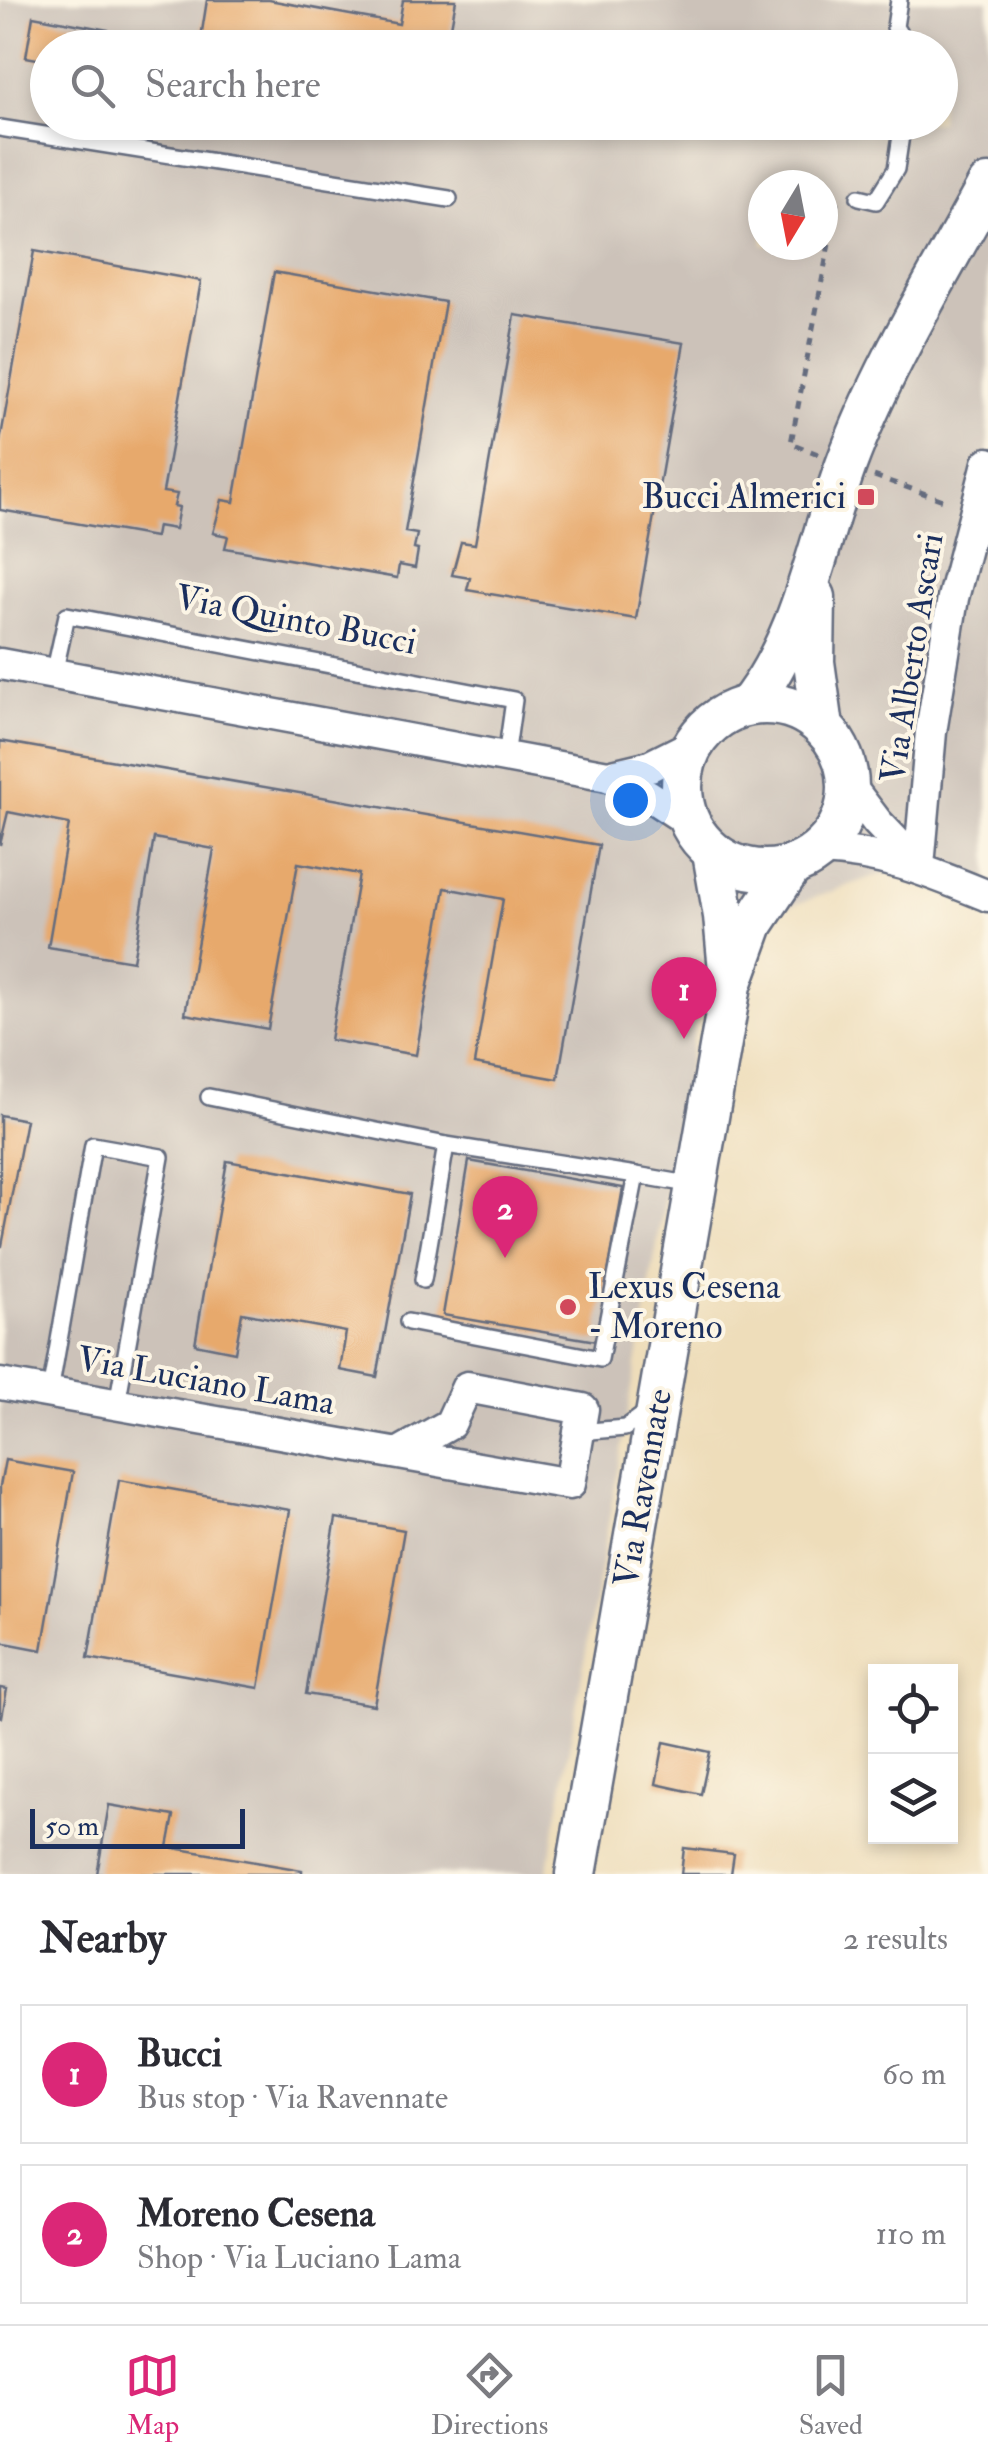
<!DOCTYPE html>
<meta charset="utf-8">
<style>
:root{--surface:#fff;--page:#f2f2f3;--text:#2b2b33;--muted:#7c7c81;--line:#e1e1e2;--accent:#db2777}
body{margin:0;font-family:"IM FELL Double Pica",serif;background:var(--page);color:var(--text)}
.controls{position:absolute;right:30px;bottom:30px;display:grid;overflow:hidden;border-radius:0px;box-shadow:0 5px 15px #0003}
.controls button{width:90px;height:90px;display:grid;place-items:center;padding:0;border:0;border-bottom:2px solid var(--line);background:var(--surface);color:var(--text);font:50px sans-serif}
.compass{position:absolute;left:748px;top:170px;width:90px;height:90px;border-radius:50%;background:var(--surface);box-shadow:0 5px 15px #0003;rotate:190deg}
.scale{position:absolute;left:30px;bottom:25px;width:215px;box-sizing:border-box;padding-left:10px;border:5px solid #1b2f5e;border-top:0;font-size:28px;line-height:35px;white-space:nowrap;color:#1b2f5e;-webkit-text-stroke:8px #fcf5e5;paint-order:stroke}
.you{position:absolute;left:630px;top:800px;width:35px;height:35px;margin:-25px;border:8px solid #fff;border-radius:50%;background:#1a73e8;box-shadow:0 0 0 15px #1a73e833}
.badge{display:grid;place-items:center;width:65px;height:65px;border-radius:50%;background:var(--accent);color:#fff;font-size:32px;font-weight:700}
.pin{position:absolute;translate:-50% -82px;filter:drop-shadow(0 2px 5px #0008)}
.pin::after{content:'';position:absolute;top:52px;width:35px;height:30px;background:inherit;clip-path:polygon(0 0,100% 0,50% 100%)}
.list{margin:0;padding:0;list-style:none}
h2{display:flex;justify-content:space-between;align-items:center;height:130px;margin:0;padding:0 40px;font-size:42px}
h2 small{font-size:32px;font-weight:400;color:var(--muted)}
.list li{display:grid;grid-template-columns:65px 1fr auto;gap:30px;align-items:center;box-sizing:border-box;height:140px;margin:0 20px 20px;padding:0 20px;border:2px solid var(--line);border-radius:0px}
.list b{display:block;font-size:38px;white-space:nowrap}
.list p{margin:0;font-size:32px;white-space:nowrap;color:var(--muted)}
.list em{font-size:32px;font-style:normal;color:var(--muted)}
.icon{flex:none;width:55px;height:55px;fill:none;stroke:currentColor;stroke-width:2;stroke-linecap:round;stroke-linejoin:round}
.map{position:relative;flex:none;width:988px;height:1874px;overflow:hidden}
.search{position:absolute;background:var(--surface);box-shadow:0 5px 15px #0003;left:30px;right:30px;top:30px;height:110px;display:flex;align-items:center;gap:25px;box-sizing:border-box;padding:0 35px;border-radius:55px;color:var(--muted);font-size:38px}
.sheet{height:450px;background:var(--surface)}
nav{display:flex;justify-content:space-around;align-items:center;box-sizing:border-box;height:140px;border-top:2px solid var(--line);background:var(--surface);font-size:28px;color:var(--muted)}
nav a{display:grid;justify-items:center;gap:5px}
nav .on{color:var(--accent)}
.map>svg:first-child{display:block}
.industrial{fill:#ccc2b9;fill-rule:evenodd}
.building{fill:#e7a96c}
.lines{fill:none;stroke-linecap:round;stroke-linejoin:round}
.lane-casing{stroke:#656c7e;stroke-width:20}
.street-casing{stroke:#656c7e;stroke-width:35}
.secondary-casing{stroke:#656c7e;stroke-width:45}
.path{stroke:#656c7e;stroke-width:5;stroke-dasharray:8 8;stroke-linecap:butt}
.lane{stroke:#fff;stroke-width:15}
.street{stroke:#fff;stroke-width:30}
.secondary{stroke:#fff;stroke-width:40}
.poi-dot{fill:#d1495b;stroke:#fcf5e5;stroke-width:4}
.labels{text-anchor:middle;dominant-baseline:central;stroke-width:8;stroke-linejoin:round;paint-order:stroke}
.poi-label{font-size:35px;fill:#1b2f5e;stroke:#fcf5e5;text-anchor:end}
.street-label{font-size:35px;fill:#1b2f5e;stroke:#fcf5e5}
</style>
<div class="map">
<svg width="988" height="1874" viewBox="0 0 988 1874">
<rect width="100%" height="100%" fill="#fcf5e5"/>
<filter id="ink" filterUnits="userSpaceOnUse"><feTurbulence type="fractalNoise" baseFrequency=".01" numOctaves="2"/><feDisplacementMap in="SourceGraphic" scale="20" xChannelSelector="R" yChannelSelector="G"/><feConvolveMatrix kernelMatrix="1 2 1 2 8 2 1 2 1" color-interpolation-filters="sRGB"/></filter>
<filter id="wash" filterUnits="userSpaceOnUse"><feTurbulence type="fractalNoise" baseFrequency=".0048" numOctaves="4" result="noise"/><feDisplacementMap in="SourceGraphic" scale="40" xChannelSelector="R" yChannelSelector="G"/><feGaussianBlur stdDeviation="2.25" result="paint"/><feColorMatrix in="noise" values="0 0 0 0 0 0 0 0 0 0 0 0 0 0 0 0 0 1.4 0 .05"/><feComposite in="paint" operator="in"/></filter>
<g filter="url(#wash)">
<rect width="100%" height="100%" fill="#eeddba"/>
<!-- industrial -->
<path class="industrial" d="M0,0H988V879L925,864L872,877L780,910L708,953L547,1874H0ZM48,48H940V122H48ZM763,185H823V245H763Z"/>
<g id="blocks">
<!-- building -->
<g class="building">
<path d="M207,0H269L399,24L403,0H456L449,38L459,39L457,48H218L200,44Z"/>
<path d="M33,16L108,30L104,48H48V61L26,57Z"/>
<path d="M34,251L201,281L163,492L177,494L174,506L179,507L175,529L157,526L155,537L0,510V442Z"/>
<path d="M274,272L445,302L405,532L417,534L414,549L418,550L415,568L399,565L397,578L225,548L228,536L213,533L222,500L234,502Z"/>
<path d="M515,315L684,343L636,619L467,590L470,578L452,575L461,542L475,544Z"/>
<path d="M0,741L599,845L558,1079L474,1064L503,899L445,888L416,1055L330,1040L359,874L298,863L268,1029L185,1014L214,849L154,838L133,961L48,947L69,824L8,812L0,845Z"/>
<path d="M0,1115L26,1120L2,1246H0Z"/>
<path d="M227,1161L410,1194L377,1377L340,1370L346,1332L242,1313L235,1352L195,1344Z"/>
<path d="M469,1161L623,1188L596,1341L443,1315Z"/>
<path d="M5,1460L73,1472L42,1650L0,1642V1486Z"/>
<path d="M119,1480L290,1510L259,1688L88,1658Z"/>
<path d="M336,1518L404,1530L374,1705L306,1694Z"/>
<path d="M0,1688L7,1689L2,1717L0,1716Z"/>
<path d="M664,1742L710,1752L701,1794L656,1784Z"/>
<path d="M109,1805L174,1816L168,1847L302,1870V1874H97Z"/>
<path d="M684,1848L734,1854L731,1874H681Z"/>
</g>
</g>
</g>
<g filter="url(#ink)">
<use href="#blocks" fill-opacity="0" stroke="#656c7e" stroke-width="2.5"/>
<g class="lines">
<defs>
<g id="lane">
<path d="M899,0L895,27L908,48"/>
<path d="M0,128L449,199"/>
<path d="M859,197L876,201L896,169L903,122"/>
<path d="M54,674L67,615L514,700L506,757"/>
<path d="M209,1097L446,1145L636,1175"/>
<path d="M423,1280L446,1145"/>
<path d="M408,1322L600,1359L636,1175L694,1185"/>
<path d="M50,1392L93,1145L161,1157L117,1404"/>
<path d="M579,1432L625,1428L651,1409"/>
</g>
<g id="street">
<path d="M0,664L608,776L648,795L688,821"/>
<path d="M608,776L650,766L692,745"/>
<path d="M849,785L877,822L919,866"/>
<path d="M820,850C885,853 929,872 988,896"/>
<path d="M919,866L931,732L953,598L988,463"/>
<path d="M0,1384L570,1484L583,1409L467,1387L450,1424L399,1453"/>
</g>
<g id="secondary">
<path d="M815,597L814,662L823,727"/>
<circle cx="765" cy="787" r="83"/>
<path d="M749,705C804,634 816,547 846,465C882,367 939,276 988,185"/>
<path d="M713,853L724,916L729,971"/>
<path d="M576,1874L731,985L753,924L791,867"/>
</g>
</defs>
<!-- lane casing -->
<use href="#lane" class="lane-casing"/>
<!-- street casing -->
<use href="#street" class="street-casing"/>
<!-- secondary casing -->
<use href="#secondary" class="secondary-casing"/>
<!-- path -->
<g class="path">
<path d="M818,454L791,443L837,202"/>
<path d="M874,476L949,502"/>
</g>
<!-- lane -->
<use href="#lane" class="lane"/>
<!-- street -->
<use href="#street" class="street"/>
<!-- secondary -->
<use href="#secondary" class="secondary"/>
</g>
</g>
<!-- markers -->
<g class="poi-dot">
<rect x="856" y="487" width="20" height="20" rx="5"/>
<circle cx="568" cy="1307" r="10"/>
</g>
<g class="labels">
<!-- poi labels -->
<g class="poi-label">
<text x="846" y="497">Bucci Almerici</text>
<text x="588" y="1287" text-anchor="start">Lexus Cesena<tspan x="588" dy="40">- Moreno</tspan></text>
</g>
<!-- street labels -->
<g class="street-label">
<text transform="translate(296 620) rotate(11)">Via Quinto Bucci</text>
<text transform="translate(912 658) rotate(-81)">Via Alberto Ascari</text>
<text transform="translate(206 1381) rotate(10)">Via Luciano Lama</text>
<text transform="translate(643 1488) rotate(-80)">Via Ravennate</text>
</g>
</g>
</svg>
<div class="controls">
<button><svg class="icon" aria-label="locate" viewBox="0 0 24 24"><circle cx="12" cy="12" r="6"/><path d="M12 2v4M12 18v4M2 12h4M18 12h4"/></svg></button>
<button><svg class="icon" aria-label="layers" viewBox="0 0 24 24"><path d="M12 4l9 5-9 5-9-5zM3 14l9 5 9-5"/></svg></button>
</div>
<svg class="compass" viewBox="-18 -18 36 36"><path d="M0-13l5 13h-10z" fill="#e53935"/><path d="M0 13l5-13h-10z" fill="#7c7c81"/></svg>
<div class="scale">50 m</div>
<div class="you"></div>
<div class="pin badge" style="left:684px;top:1039px">1</div>
<div class="pin badge" style="left:505px;top:1258px">2</div>
<div class="search"><svg class="icon" aria-label="search" viewBox="0 0 24 24"><circle cx="10" cy="10" r="6"/><path d="M15 15l6 6"/></svg>Search here</div>
</div>
<section class="sheet">
<h2>Nearby<small>2 results</small></h2>
<ul class="list">
<li><span class="badge">1</span><div><b>Bucci</b><p>Bus stop · Via Ravennate</p></div><em>60 m</em></li>
<li><span class="badge">2</span><div><b>Moreno Cesena</b><p>Shop · Via Luciano Lama</p></div><em>110 m</em></li>
</ul>
</section>
<nav>
<a class="on"><svg class="icon" aria-label="map" viewBox="0 0 24 24"><path d="M3 6l6-2 6 2 6-2v14l-6 2-6-2-6 2zM9 4v14M15 6v14"/></svg>Map</a>
<a><svg class="icon" aria-label="directions" viewBox="0 0 24 24"><path d="M12 3l9 9-9 9-9-9zM9 14v-3h6M13 9l2 2-2 2"/></svg>Directions</a>
<a><svg class="icon" aria-label="saved" viewBox="0 0 24 24"><path d="M7 4h10v16l-5-4-5 4z"/></svg>Saved</a>
</nav>
